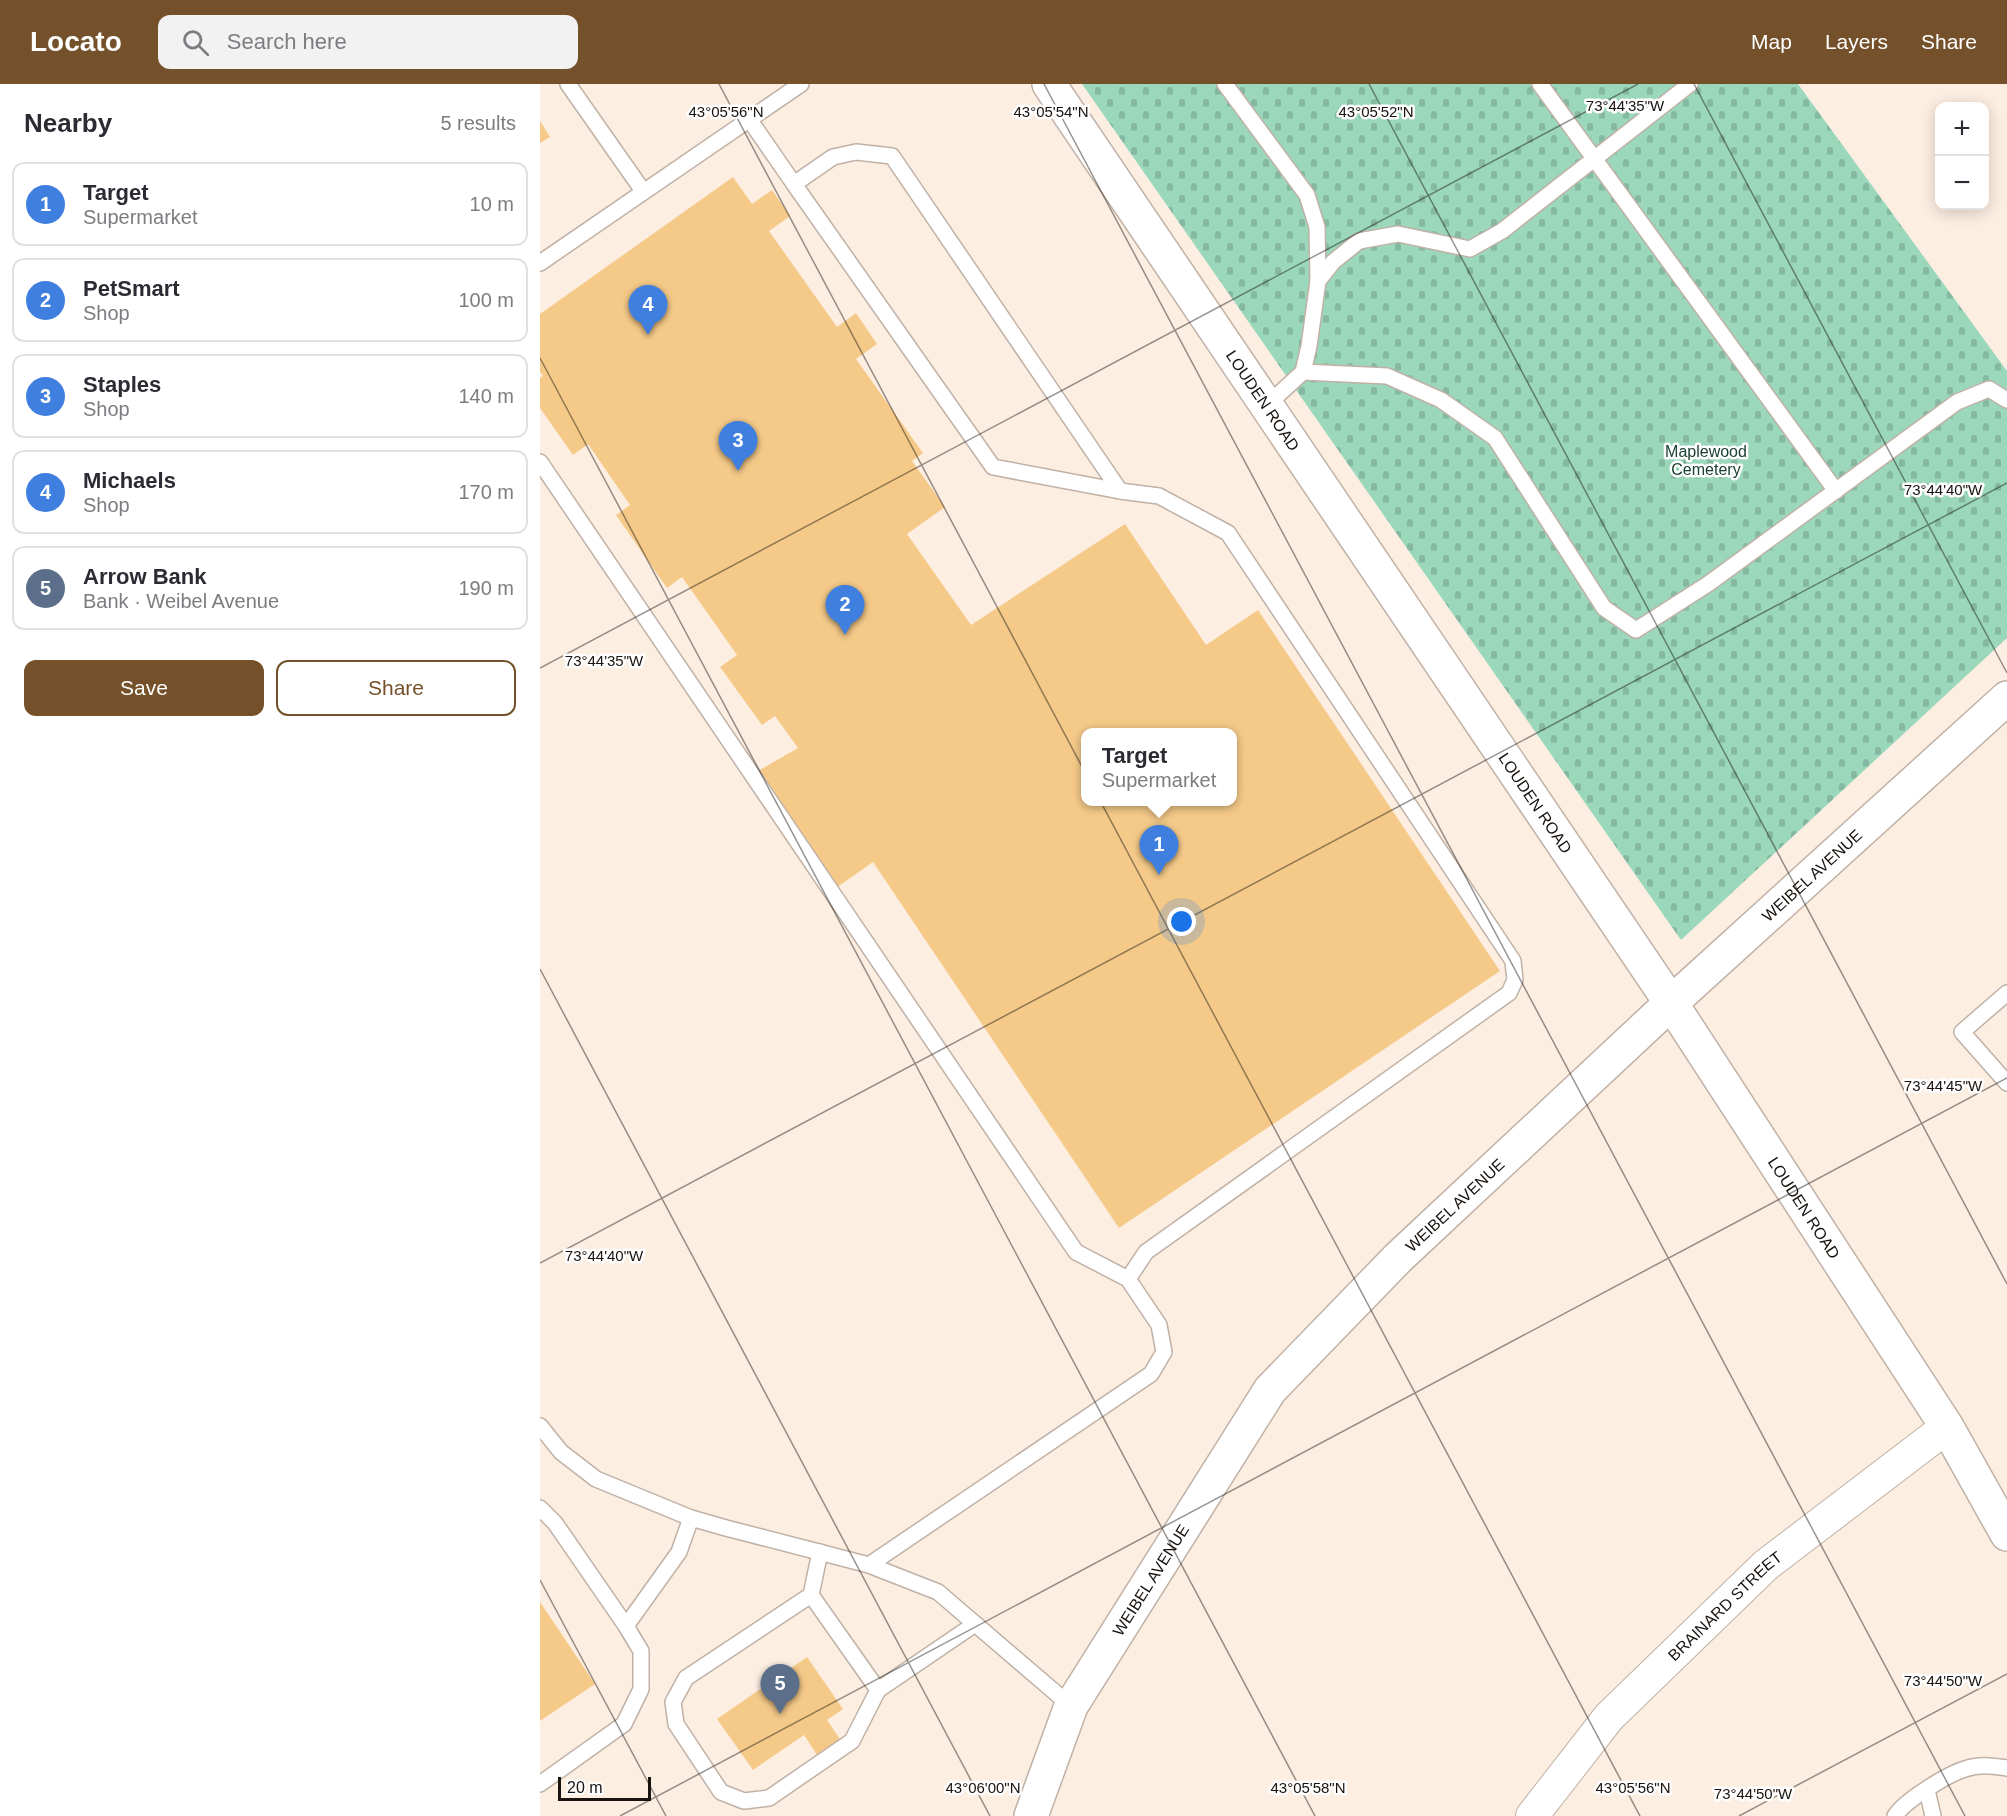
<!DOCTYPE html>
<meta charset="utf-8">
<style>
:root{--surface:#fff;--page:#f2f2f3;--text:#2b2b33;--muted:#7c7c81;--line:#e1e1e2;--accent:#74512a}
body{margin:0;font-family:Arial,sans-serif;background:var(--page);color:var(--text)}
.controls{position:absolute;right:18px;top:18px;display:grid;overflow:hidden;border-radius:12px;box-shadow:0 3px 15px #0003}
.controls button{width:54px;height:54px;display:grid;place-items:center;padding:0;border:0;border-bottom:2px solid var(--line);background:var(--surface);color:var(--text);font:30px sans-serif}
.scale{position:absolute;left:18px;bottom:15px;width:93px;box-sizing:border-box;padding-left:6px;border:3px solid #18130f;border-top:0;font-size:16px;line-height:21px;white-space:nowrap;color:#18130f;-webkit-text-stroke:4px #fefefe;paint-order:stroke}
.you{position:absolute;left:642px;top:838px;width:21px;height:21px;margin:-15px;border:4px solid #fff;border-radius:50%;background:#1a73e8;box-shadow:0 0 0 9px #1a73e833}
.badge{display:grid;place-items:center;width:39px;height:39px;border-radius:50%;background:var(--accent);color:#fff;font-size:20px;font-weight:700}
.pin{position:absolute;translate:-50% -50px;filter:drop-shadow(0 2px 3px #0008)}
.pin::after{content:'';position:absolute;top:32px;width:21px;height:18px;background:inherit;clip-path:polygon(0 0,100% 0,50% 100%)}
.popup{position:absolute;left:541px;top:644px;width:156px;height:78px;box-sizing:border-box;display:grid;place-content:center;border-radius:12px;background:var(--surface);filter:drop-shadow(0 2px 4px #0005);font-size:20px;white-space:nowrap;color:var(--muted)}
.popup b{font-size:22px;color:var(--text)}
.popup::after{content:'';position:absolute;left:50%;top:100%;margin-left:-12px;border:12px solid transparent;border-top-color:var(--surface)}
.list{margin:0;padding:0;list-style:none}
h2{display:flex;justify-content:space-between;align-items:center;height:78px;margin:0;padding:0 24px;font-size:26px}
h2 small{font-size:20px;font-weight:400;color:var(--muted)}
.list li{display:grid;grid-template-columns:39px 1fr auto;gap:18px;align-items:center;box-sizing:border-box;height:84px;margin:0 12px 12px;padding:0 12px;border:2px solid var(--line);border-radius:12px}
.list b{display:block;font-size:22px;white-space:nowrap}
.list p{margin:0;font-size:20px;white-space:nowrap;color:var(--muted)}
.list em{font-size:20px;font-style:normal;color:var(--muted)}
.actions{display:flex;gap:12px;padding:18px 24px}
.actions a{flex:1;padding:14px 0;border:2px solid var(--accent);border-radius:12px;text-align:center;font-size:21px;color:var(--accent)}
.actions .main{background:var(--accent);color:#fff}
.icon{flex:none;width:33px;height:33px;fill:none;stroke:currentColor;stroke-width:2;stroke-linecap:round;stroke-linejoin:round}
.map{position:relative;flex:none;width:1467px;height:1732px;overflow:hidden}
header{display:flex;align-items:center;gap:36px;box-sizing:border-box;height:84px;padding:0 30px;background:var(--accent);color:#fff}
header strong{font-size:28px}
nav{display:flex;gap:33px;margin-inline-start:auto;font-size:21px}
.search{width:420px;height:54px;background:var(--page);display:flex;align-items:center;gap:15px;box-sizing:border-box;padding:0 21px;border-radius:12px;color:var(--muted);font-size:22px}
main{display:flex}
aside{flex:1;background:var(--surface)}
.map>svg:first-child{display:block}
.cemetery{fill:url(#cemetery-stones)}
.building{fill:#f5ca89;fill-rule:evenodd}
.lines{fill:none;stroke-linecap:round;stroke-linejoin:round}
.service-casing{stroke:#c0b1a6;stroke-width:18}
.minor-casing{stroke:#c0b1a6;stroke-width:34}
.tertiary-casing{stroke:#c0b1a6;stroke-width:36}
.service{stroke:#fff;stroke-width:15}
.minor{stroke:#fff;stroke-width:32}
.tertiary{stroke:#fff;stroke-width:33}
.ticks{fill:none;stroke:#18130f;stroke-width:1.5;stroke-opacity:0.45}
.labels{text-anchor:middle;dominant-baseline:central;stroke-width:5;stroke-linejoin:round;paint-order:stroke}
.street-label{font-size:16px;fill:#18130f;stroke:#fefefe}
.park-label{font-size:16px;fill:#1b4031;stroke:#fefefe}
.ticks-label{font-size:15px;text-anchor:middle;fill:#18130f;stroke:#fefefe;stroke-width:5;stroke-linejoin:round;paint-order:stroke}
</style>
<header>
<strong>Locato</strong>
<div class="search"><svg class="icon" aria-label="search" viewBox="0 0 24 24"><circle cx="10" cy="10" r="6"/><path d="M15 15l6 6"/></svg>Search here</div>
<nav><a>Map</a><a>Layers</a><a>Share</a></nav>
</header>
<main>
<aside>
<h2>Nearby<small>5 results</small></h2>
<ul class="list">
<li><span class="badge" style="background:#3f7fe0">1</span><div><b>Target</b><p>Supermarket</p></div><em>10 m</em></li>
<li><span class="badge" style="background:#3f7fe0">2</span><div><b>PetSmart</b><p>Shop</p></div><em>100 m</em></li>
<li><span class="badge" style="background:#3f7fe0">3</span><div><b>Staples</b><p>Shop</p></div><em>140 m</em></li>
<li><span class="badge" style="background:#3f7fe0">4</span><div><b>Michaels</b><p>Shop</p></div><em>170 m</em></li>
<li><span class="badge" style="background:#5c6f8a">5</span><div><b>Arrow Bank</b><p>Bank · Weibel Avenue</p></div><em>190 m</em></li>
</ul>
<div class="actions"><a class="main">Save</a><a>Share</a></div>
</aside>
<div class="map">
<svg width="1467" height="1732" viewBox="0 0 1467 1732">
<defs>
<pattern id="cemetery-stones" width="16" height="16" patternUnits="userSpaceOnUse" patternTransform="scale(1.5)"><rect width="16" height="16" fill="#9ad7bb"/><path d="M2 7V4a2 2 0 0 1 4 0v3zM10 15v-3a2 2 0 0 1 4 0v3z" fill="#84b8a0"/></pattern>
</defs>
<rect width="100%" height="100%" fill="#fdeee2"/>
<!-- cemetery -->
<path class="cemetery" d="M542,0H1258L1467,287V554L1141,856Z"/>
<!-- building -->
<g class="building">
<path d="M0,37L10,53L0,59Z"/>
<path d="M193,93L212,120L232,106L250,132L229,147L297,243L316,229L337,260L316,275L383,369L372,377L405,423L367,450L431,541L585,440L666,561L718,526L960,887L579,1144L333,778L296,804L218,687L258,664L235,632L222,641L180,583L197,571L142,493L127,504L76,431L90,421L48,360L33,371L0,324V294L3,292L0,288V230ZM546,648H692V718H546Z"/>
<path d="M0,1518L55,1600L0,1637Z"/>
<path d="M267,1573L303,1625L287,1636L300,1655L277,1671L264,1651L213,1686L177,1635Z"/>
</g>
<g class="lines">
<defs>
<g id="service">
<path d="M28,0L103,107"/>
<path d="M685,0L767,111L777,143L778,197"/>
<path d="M1000,0L1296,407"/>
<path d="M209,35L254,100L293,73L316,68L352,72L580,407L619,412L688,449L973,877L975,896L969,909L606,1168L588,1195"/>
<path d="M254,100L453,383L580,407"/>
<path d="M0,179L261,0"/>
<path d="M763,288L847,292L901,316L955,354L1064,524L1096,546L1168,500L1417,318L1449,305L1467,316"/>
<path d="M727,321L763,288L769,262L778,197L793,178L819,157L858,150L930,165L962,147L1150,0"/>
<path d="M0,378L536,1168L588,1195L619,1241L624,1268L611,1290L329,1481"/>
<path d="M1467,909L1422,948L1467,999"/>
<path d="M0,1342L21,1368L56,1395L151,1434L186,1444L329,1481L398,1508L531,1622"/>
<path d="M0,1424L15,1439L86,1542"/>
<path d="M280,1468L271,1511L146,1594L133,1618L136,1640L181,1708L204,1717L229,1714L312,1657L338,1606L435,1540"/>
<path d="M271,1511L338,1606"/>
<path d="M0,1700L84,1640L101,1605V1567L86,1542L139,1468L151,1434"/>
<path d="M1387,1706L1393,1732"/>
<path d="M1355,1732C1364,1717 1408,1690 1425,1685C1439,1680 1452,1682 1467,1684"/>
</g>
<g id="minor">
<path id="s1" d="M992,1732L1069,1633L1226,1481L1407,1343"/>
</g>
<g id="tertiary">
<path id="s2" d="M509,0L1131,919L1407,1343L1467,1450"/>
<path id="s3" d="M491,1732L531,1622L730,1306L858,1174L1131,919L1467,614"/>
</g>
</defs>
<!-- service casing -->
<use href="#service" class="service-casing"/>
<!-- minor casing -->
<use href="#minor" class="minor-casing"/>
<!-- tertiary casing -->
<use href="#tertiary" class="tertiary-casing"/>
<!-- service -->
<use href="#service" class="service"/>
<!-- minor -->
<use href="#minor" class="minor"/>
<!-- tertiary -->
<use href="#tertiary" class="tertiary"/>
</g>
<!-- ticks -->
<path class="ticks" d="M179,0L1100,1732M504,0L1425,1732M829,0L1467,1200M1154,0L1467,589M0,274L775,1732M0,584L1098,0M0,885L450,1732M0,1179L1467,399M0,1496L126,1732M80,1732L1467,994M1199,1732L1467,1590"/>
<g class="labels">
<!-- street labels -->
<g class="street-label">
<text stroke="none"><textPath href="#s2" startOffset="382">LOUDEN ROAD</textPath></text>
<text stroke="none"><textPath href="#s2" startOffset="868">LOUDEN ROAD</textPath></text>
<text stroke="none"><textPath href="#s3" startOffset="1238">WEIBEL AVENUE</textPath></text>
<text stroke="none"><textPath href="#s3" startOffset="752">WEIBEL AVENUE</textPath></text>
<text stroke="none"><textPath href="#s2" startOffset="1354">LOUDEN ROAD</textPath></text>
<text stroke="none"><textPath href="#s3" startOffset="266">WEIBEL AVENUE</textPath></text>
<text stroke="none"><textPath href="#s1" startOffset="286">BRAINARD STREET</textPath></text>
</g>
<!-- park labels -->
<g class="park-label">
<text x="1166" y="367">Maplewood<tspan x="1166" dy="18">Cemetery</tspan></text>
</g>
</g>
<g class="ticks-label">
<text x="1085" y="27">73°44'35"W</text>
<text x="186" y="33">43°05'56"N</text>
<text x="511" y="33">43°05'54"N</text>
<text x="836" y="33">43°05'52"N</text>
<text x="1403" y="411">73°44'40"W</text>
<text x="64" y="582">73°44'35"W</text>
<text x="1403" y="1007">73°44'45"W</text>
<text x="64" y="1177">73°44'40"W</text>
<text x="1403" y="1602">73°44'50"W</text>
<text x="443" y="1709">43°06'00"N</text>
<text x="768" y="1709">43°05'58"N</text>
<text x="1093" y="1709">43°05'56"N</text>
<text x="1213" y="1715">73°44'50"W</text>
</g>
</svg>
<div class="controls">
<button>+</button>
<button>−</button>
</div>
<div class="scale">20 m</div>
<div class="you"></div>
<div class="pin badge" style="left:619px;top:791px;background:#3f7fe0">1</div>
<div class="popup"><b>Target</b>Supermarket</div>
<div class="pin badge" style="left:305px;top:551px;background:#3f7fe0">2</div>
<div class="pin badge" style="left:198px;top:387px;background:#3f7fe0">3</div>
<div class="pin badge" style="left:108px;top:251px;background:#3f7fe0">4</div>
<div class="pin badge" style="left:240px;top:1630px;background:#5c6f8a">5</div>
</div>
</main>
